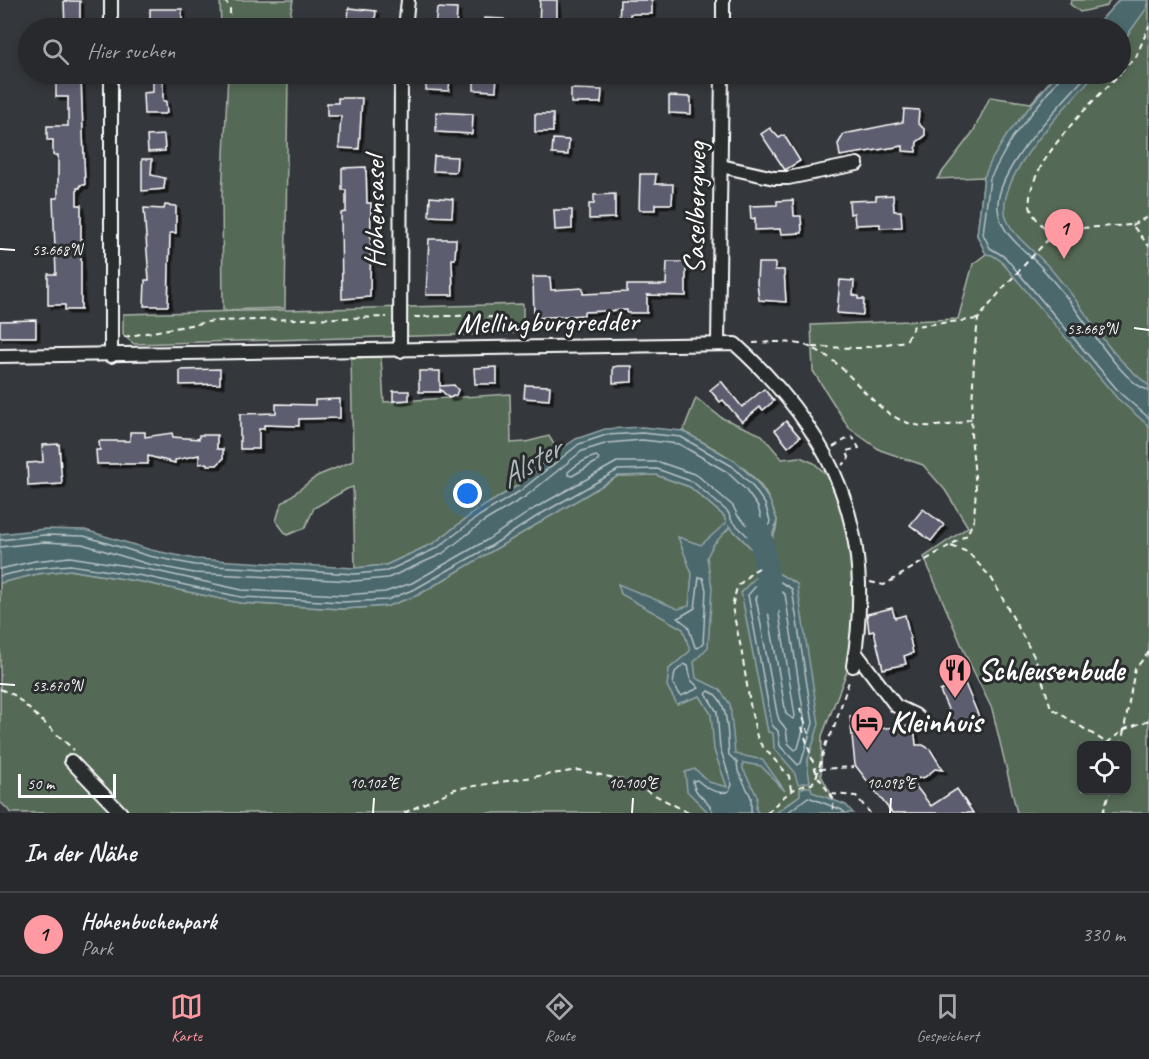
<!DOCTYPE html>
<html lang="de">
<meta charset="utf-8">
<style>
:root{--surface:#27292c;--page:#333538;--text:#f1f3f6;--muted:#a4a6a9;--line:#434548;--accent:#ff9aa2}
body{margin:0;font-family:Caveat,sans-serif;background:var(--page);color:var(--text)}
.controls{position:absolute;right:18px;bottom:18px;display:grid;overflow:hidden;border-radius:12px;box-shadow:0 3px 9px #0003}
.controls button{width:54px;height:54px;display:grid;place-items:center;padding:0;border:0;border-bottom:2px solid var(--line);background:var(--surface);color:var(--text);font:30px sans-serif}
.scale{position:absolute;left:18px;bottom:15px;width:98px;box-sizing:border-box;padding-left:6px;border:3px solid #fff;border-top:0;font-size:16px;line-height:21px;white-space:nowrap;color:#fff;-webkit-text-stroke:4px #2a2d2e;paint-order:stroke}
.you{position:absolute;left:468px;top:494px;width:21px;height:21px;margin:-15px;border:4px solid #fff;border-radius:50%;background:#1a73e8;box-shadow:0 0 0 9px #1a73e833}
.badge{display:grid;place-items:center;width:39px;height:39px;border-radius:50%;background:var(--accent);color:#111;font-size:20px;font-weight:700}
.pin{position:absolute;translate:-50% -50px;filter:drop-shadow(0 2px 3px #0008)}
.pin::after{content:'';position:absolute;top:32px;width:21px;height:18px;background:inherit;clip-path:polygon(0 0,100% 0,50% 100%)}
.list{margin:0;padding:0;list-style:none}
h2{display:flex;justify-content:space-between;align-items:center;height:78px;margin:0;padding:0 24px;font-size:26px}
h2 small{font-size:20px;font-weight:400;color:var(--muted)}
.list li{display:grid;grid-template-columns:39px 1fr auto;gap:18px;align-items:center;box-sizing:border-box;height:84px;padding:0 24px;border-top:2px solid var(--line)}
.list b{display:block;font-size:22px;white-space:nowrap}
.list p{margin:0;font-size:20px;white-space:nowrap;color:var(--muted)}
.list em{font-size:20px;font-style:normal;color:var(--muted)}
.icon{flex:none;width:33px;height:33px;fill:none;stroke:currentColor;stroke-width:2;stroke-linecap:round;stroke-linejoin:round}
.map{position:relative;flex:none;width:1149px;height:813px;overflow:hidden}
.search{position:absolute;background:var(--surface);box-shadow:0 3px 9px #0003;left:18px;right:18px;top:18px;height:66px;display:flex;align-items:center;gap:15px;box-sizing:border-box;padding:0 21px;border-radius:33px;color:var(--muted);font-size:22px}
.sheet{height:162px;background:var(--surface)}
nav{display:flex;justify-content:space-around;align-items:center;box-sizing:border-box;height:84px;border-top:2px solid var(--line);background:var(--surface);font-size:16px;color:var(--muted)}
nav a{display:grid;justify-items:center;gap:3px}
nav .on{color:var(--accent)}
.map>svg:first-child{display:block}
.green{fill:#546a56;stroke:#aab4aa;stroke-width:1.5;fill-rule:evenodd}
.water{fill:#4b686d;stroke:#93a4a7;stroke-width:1.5}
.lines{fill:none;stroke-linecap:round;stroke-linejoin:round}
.shore{stroke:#b7c3c5;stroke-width:1.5}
.river{stroke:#4b686d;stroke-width:24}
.building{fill:#5d5d6f;stroke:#fff;stroke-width:1.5;filter:url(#shadow)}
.minor-casing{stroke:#fff;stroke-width:16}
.path{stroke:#fff;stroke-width:2;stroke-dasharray:6 4.5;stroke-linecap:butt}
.minor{stroke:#2a2d2e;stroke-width:12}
.ticks{fill:none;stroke:#fff;stroke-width:2}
.labels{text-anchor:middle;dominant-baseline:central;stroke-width:6;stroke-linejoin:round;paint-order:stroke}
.street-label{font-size:30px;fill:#fff;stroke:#2a2d2e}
.poi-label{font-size:30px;font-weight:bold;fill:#fff;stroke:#2a2d2e;text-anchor:start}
.water-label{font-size:32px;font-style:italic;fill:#aebbbd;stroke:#2a2d2e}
.ticks-label{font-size:15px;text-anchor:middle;fill:#fff;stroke:#2a2d2e;stroke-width:6;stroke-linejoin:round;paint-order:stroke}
</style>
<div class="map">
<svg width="1149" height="813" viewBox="0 0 1149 813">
<defs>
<filter id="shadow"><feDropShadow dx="3.5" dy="3.5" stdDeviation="0" flood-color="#0009"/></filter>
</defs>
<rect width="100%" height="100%" fill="#34373b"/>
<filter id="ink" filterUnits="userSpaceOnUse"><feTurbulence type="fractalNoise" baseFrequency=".0167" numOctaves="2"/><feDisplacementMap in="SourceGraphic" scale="12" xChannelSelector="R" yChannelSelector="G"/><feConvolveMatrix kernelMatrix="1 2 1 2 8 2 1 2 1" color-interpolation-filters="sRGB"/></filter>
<g filter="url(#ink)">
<!-- green -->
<g class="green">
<path d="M220,0H293L288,28H221Z"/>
<path d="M1072,0H1110L1107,6L1080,12L1070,4Z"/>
<path d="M1119,0H1149V813H1017L992,709L967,658L924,557L968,527L945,490L923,465L880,450L849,428L813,371L811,325L958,319L973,264L986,254L977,235L984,177L937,179L973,132L990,97L1031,103L1056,74H1120V28H1094ZM1082,746H1126V790H1082Z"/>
<path d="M228,74H288L285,308L223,310L222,195Z"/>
<path d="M523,304V333L134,344L123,335V314Z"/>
<path d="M381,357L384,402L510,394L511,443L526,442L549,436L558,451L517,486L476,511L434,543L386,565L355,568L353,487L347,489L314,508L305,528L287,535L276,521L281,504L317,476L353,461L351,358Z"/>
<path d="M696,398L722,418L762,435L782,459L800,457L814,463L828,476L848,525L855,590L851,661L822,736L821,775L834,800C802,789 802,794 776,813H115L112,811L108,813H12L0,802V583L37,574L69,570L142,582L240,603L343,609L388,606L418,595L618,476L656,475L690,487L724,516L728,525L755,552L760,563C766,551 777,535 777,520C776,517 773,511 772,507C760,469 715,449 683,431Z"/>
</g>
<!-- water -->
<g class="water">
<path d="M1119,0H1149L1147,8L1121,44L1120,28H1094Z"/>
<path d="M1056,74H1095C1070,103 990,180 1007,220C1015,238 1031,248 1043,261C1051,268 1057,277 1064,285C1081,305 1094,328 1110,348C1121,362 1135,374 1149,386V426L1117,398L1000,260L992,255L986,254L977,235L984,177L992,159L1007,135Z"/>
<path d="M642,427L683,431L735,461L755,480L770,501L777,520L770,543L771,561L760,563L755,552L729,526V528L713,545L707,557L712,588L708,647L694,662L696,678L719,689L730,704L735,754L763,760L785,791L761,766L743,763V769L757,796L756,810L759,813H709L687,791L685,772L695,769L709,782L727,787L714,750L711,714L700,696L677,704L667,686L669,669L690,651L683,629L621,594L618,584L678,609L689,606L692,574L678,537L701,545L726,523L724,516L690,487L656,475L618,476L418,595L388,606L343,609L240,603L142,582L70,570L37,574L0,583V534L44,529L85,530L151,550L195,559L355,568L386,565L434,543L476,511L517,486L558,451L576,439L605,429Z"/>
<path d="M771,569L797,584L819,724L807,763L810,782L798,784L794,771L774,748L773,733L768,732L741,592L762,571Z"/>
<path d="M805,787H811L812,792L846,805L853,813H776L800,795V789Z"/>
</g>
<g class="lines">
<!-- shore -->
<g class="shore">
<path d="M1060,74L1058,80L1012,138L990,178L983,234L990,248L1005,257L1121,394L1149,418"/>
<path d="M1088,74C1062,103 994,170 998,209C1000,235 1026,250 1041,267C1050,277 1059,288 1068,299C1083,318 1125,387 1149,390"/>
<path d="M596,456L599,458L598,461L572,476L568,475V472C576,465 585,459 596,456Z"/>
<path d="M0,540L44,535L84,536L149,556L195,565L355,574L387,571L437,548L479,516L520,491L579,444L606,435L642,433L681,437L732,466L751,484L765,504L770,521L764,547L760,548L732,521L728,512L693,482L657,469L618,470L539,515L491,546L415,589L387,600L342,602L241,597L143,576L70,565L36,568L0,576"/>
<path d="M0,547L44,542L82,544L148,564L194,573L354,581L388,578L442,554L483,522L525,497L582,451L608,443L642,440L679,444L727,472L745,489L758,507L762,521L759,531L755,532L738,516L733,506L697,475L659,462H617L535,508L487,540L412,583L385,592L342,595L242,590L147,569L70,557L35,561L0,569"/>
<path d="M769,575L792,589L813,723L801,763L798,765L780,746L778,731L772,725L748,595L764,577Z"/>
<path d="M699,577L703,578L706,590L703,644L698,648L695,647L688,626L678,618L695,608Z"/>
<path d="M768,584L785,594L805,723L798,748L795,750L788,743L786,729L779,720L777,713L756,598Z"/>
<path d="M770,595L777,600L795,716L793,719L786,714L766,600Z"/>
<path d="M684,664L688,666L691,680L699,688L681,696L673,684L675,672Z"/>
<path d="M713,813C710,800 693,795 693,781L697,780C705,787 718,796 729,791L732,785L720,748L717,712L706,694L709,691C730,699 727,735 729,755L737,762L738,771L751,797V813"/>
<path d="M787,813L808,797L842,810L845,813"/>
</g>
<!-- river -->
<path class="river" d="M758,530L762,542L771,602"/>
</g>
<!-- building -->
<g class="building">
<path d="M540,0H557V28H539Z"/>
<path d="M620,0H652V14H630L629,28H619Z"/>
<path d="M64,1H80V28H65Z"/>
<path d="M349,8L376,11L374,28H347Z"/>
<path d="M437,8L457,9L456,28H435Z"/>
<rect x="150" y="9" width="32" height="19"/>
<path d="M484,18L504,19V28H484Z"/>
<path d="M153,74H163V101H166L167,113L164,114H144L143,93L153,92Z"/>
<path d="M426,74H450L449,91L426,90Z"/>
<path d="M474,74H497L496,91L474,90Z"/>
<path d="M56,79H81L85,185H80V188H77V205H81V310H65V305H48V274H56L53,198H58V155H53V140H47V126H68V97H56Z"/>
<path d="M571,89L602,90L601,103H571Z"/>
<path d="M669,96L691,97V114L669,113Z"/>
<path d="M338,98H362L359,149L339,148L341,116H327V103H338Z"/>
<path d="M904,109L919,110L918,123L925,130V136L917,142L916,152L903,151V146L840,156L838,144L844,134L903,122Z"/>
<path d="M436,112L473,114L472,134L436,132Z"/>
<rect x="535" y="114" width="18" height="18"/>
<path d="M770,128L779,138L784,135L800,161L785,170L761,134Z"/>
<path d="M164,135L165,151L148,152L147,136Z"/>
<path d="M553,139L569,140L568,155L552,154Z"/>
<path d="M434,156L457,157L456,172L433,171Z"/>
<path d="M142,159H152L151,175L165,178L164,189L142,191Z"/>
<path d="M366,167L367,203H371L370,297L342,299L341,213L346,212V190H342V168Z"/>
<path d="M640,174H656L655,184H673L672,204H655V210H639Z"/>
<path d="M615,194V218L589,219V204H594V195Z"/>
<path d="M893,195L894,211H901L902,227L880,228V224L855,225L854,213L850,214L849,201L876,200V196Z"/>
<path d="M430,197L453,199L452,217L429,216Z"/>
<path d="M793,200L794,216H801L802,233L781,234L780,229L755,230V218L751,219L750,206L777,205V201Z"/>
<path d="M165,205L176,206V233H170L168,306H144L145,280H149L144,208L164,209Z"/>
<path d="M554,210H572V229L555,230Z"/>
<path d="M429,239H456L455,259H452L453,295H426Z"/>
<path d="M667,262H686V296L647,295V313H627V310L584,312V315L534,318L533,277H550L551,290L583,288V294L627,292V285H666Z"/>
<path d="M758,263H775V270H784L786,302L759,300L757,283Z"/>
<path d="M840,280L854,281L853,295L858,296V299H864L863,315L837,313Z"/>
<path d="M36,320V337H0V321Z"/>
<path d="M618,366H632V382L613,383V367Z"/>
<path d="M497,367V384H475L474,368Z"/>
<path d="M220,369V384L180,385V370Z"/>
<path d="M419,371H440V386L454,385L458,390L456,395L449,398L440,389V392H419Z"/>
<path d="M721,381L742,407L764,389L774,401L763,410L760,407L742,422L723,400L720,402L710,390Z"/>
<path d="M525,385L550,386L549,400L524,398Z"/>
<path d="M393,391H409V400L393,401Z"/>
<path d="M340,399V418L299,419V426L264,425V429H259V449H240V414L276,413V404L315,405V400Z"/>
<path d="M786,421L800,437L788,447L775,430Z"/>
<path d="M130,432H145V437L172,433L173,437L199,439V435H217V449H223V459L217,465H207V463L199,464V455L175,460V463L148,456V464H97L96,450H100L99,441H130Z"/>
<path d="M59,444L62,484L28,486L27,463L43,462L42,445Z"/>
<path d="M923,509L944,525L931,541L910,525Z"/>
<path d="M892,608L895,618L905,615L913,653L904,656L906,664L883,669L874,631L869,632L867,614Z"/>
<path d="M964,681L979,717L956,727L940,691Z"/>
<path d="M875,714L877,729L914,725L916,745H923L930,749L943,770L935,769L925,777L911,780L931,806L957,789L973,813H892L855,765L850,716Z"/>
</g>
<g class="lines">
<defs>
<g id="minor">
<path d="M723,0V28"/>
<path d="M111,28V0"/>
<path d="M405,28L408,0"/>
<path d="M721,166L774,178H788L857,164"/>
<path d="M718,343L722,74"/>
<path d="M400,351L401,74"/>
<path d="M0,356L735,344C836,435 876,531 853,666"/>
<path d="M111,356V74"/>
<path d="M856,653L896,706L915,715L924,723"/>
<path d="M71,761L121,813"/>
</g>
</defs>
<!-- minor casing -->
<use href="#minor" class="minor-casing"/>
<!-- path -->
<g class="path">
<path d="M224,0L230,7V28"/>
<path d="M1120,72L1136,57L1149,26"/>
<path d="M1132,225L1149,216"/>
<path d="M1052,235C1044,227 1032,217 1030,206C1025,165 1093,101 1120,74"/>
<path d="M414,317C435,317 495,312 511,323C517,326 521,331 525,336"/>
<path d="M124,337L213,321L387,317"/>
<path d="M753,343C771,342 795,340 812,348C859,368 876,431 936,426C950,425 960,424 972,418"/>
<path d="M813,347L860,348L906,341L914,326L978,319"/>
<path d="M833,447L852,436L859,448L846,451L849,457L848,461L842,465"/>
<path d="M951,546L968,552L992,579L1036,660L1051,708L1107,743L1125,729L1149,720"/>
<path d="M759,568L752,572L737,587L732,607L741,648L751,710L758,741L789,776L791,790"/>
<path d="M870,582L884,585L967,535L974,519L976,488L971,435L974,358L978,319L1004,287L1052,235L1081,228L1132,225L1149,246"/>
<path d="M0,689L14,695L74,750"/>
<path d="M800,708L809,735L806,736"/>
<path d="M802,727L817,775L834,800L832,813"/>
<path d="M1121,746L1135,669L1149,652"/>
<path d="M819,769L854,767"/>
<path d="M831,794L856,796L870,813"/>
<path d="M404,813L455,789L578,770L628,781L689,813"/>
<path d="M767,813C782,799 791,786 812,784L817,775L826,743L833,731L850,678"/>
<path d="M1103,813L1110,790"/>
</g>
<!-- minor -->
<use href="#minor" class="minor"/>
</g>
</g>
<!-- ticks -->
<path class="ticks" d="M0,249L15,250M1134,328L1149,330M0,684L15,685M373,813L374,798M632,813L633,798M890,813L891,798"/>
<!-- icons -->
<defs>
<symbol id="restaurant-pin" viewBox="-11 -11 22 30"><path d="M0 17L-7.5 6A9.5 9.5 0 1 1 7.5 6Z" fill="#ff9aa2" stroke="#2a2d2e"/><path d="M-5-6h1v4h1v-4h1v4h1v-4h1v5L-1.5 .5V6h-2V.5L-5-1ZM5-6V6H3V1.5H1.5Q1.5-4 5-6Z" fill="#111"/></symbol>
<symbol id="hotel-pin" viewBox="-11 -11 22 30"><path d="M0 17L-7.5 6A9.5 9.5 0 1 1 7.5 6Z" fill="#ff9aa2" stroke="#2a2d2e"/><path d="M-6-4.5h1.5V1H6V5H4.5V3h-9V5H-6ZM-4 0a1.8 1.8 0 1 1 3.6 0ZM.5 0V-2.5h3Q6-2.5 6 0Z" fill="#111"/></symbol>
</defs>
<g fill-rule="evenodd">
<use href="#restaurant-pin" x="936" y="651" width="38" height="52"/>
<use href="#hotel-pin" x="848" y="703" width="38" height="52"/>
</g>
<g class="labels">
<!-- street labels -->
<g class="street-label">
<text transform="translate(695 208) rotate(-89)">Saselbergweg</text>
<text transform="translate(374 212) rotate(-90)">Hohensasel</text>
<text transform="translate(548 322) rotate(-1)">Mellingburgredder</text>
</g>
<!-- poi labels -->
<g class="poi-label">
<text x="978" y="670">Schleusenbude</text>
<text x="890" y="722">Kleinhuis</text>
</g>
<!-- water labels -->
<g class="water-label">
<text transform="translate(530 463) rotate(-31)">Alster</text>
</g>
</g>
<g class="ticks-label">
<text x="57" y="255">53.668°N</text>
<text x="1092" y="334">53.668°N</text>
<text x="57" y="691">53.670°N</text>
<text x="374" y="788">10.102°E</text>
<text x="633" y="788">10.100°E</text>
<text x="891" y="788">10.098°E</text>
</g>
</svg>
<div class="controls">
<button><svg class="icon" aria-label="locate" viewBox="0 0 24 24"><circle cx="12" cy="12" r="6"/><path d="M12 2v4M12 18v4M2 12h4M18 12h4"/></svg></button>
</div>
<div class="scale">50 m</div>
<div class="you"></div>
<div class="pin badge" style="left:1064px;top:259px">1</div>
<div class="search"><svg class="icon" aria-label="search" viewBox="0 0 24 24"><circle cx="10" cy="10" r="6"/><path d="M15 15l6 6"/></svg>Hier suchen</div>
</div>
<section class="sheet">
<h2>In der Nähe<small></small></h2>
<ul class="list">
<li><span class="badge">1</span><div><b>Hohenbuchenpark</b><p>Park</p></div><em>330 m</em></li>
</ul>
</section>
<nav>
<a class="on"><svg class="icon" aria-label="map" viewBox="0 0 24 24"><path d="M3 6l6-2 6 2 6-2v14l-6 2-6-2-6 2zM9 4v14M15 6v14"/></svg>Karte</a>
<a><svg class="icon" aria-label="directions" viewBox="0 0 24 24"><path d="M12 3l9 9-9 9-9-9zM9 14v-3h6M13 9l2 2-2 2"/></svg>Route</a>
<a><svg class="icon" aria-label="saved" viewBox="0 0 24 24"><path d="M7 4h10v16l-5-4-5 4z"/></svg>Gespeichert</a>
</nav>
